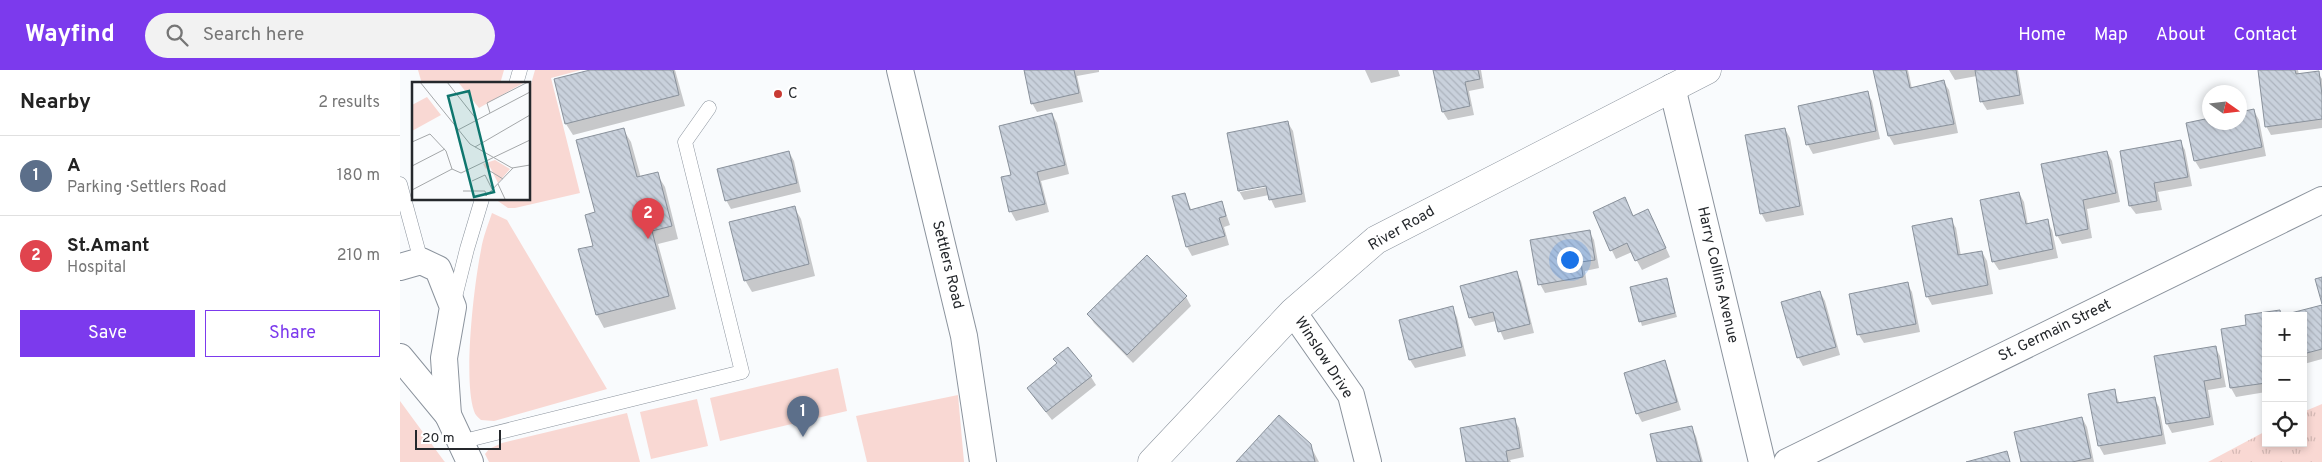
<!DOCTYPE html>
<meta charset="utf-8">
<style>
:root{--surface:#fff;--page:#f2f2f2;--text:#222;--muted:#767676;--line:#e0e0e0;--accent:#7c3aed}
body{margin:0;font-family:Overpass,sans-serif;background:var(--page);color:var(--text)}
.controls{position:absolute;right:15px;bottom:15px;display:grid;overflow:hidden;border-radius:0px;box-shadow:0 2px 8px #0003}
.controls button{width:45px;height:45px;display:grid;place-items:center;padding:0;border:0;border-bottom:1px solid var(--line);background:var(--surface);color:var(--text);font:25px sans-serif}
.compass{position:absolute;left:1802px;top:15px;width:45px;height:45px;border-radius:50%;background:var(--surface);box-shadow:0 2px 8px #0003;rotate:104deg}
.scale{position:absolute;left:15px;bottom:12px;width:86px;box-sizing:border-box;padding-left:5px;border:2px solid #25282c;border-top:0;font-size:14px;line-height:18px;white-space:nowrap;color:#25282c;-webkit-text-stroke:4px #fff;paint-order:stroke}
.you{position:absolute;left:1169px;top:189px;width:18px;height:18px;margin:-12px;border:4px solid #fff;border-radius:50%;background:#1a73e8;box-shadow:0 0 0 8px #1a73e833}
.badge{display:grid;place-items:center;width:32px;height:32px;border-radius:50%;background:var(--accent);color:#fff;font-size:16px;font-weight:700}
.pin{position:absolute;translate:-50% -41px;filter:drop-shadow(0 1px 2px #0008)}
.pin::after{content:'';position:absolute;top:26px;width:18px;height:15px;background:inherit;clip-path:polygon(0 0,100% 0,50% 100%)}
.list{margin:0;padding:0;list-style:none}
h2{display:flex;justify-content:space-between;align-items:center;height:65px;margin:0;padding:0 20px;font-size:21px}
h2 small{font-size:16px;font-weight:400;color:var(--muted)}
.list li{display:grid;grid-template-columns:32px 1fr auto;gap:15px;align-items:center;box-sizing:border-box;height:80px;padding:0 20px;border-top:1px solid var(--line)}
.list b{display:block;font-size:19px;white-space:nowrap}
.list p{margin:0;font-size:16px;white-space:nowrap;color:var(--muted)}
.list em{font-size:16px;font-style:normal;color:var(--muted)}
.actions{display:flex;gap:10px;padding:15px 20px}
.actions a{flex:1;padding:11px 0;border:1px solid var(--accent);border-radius:0px;text-align:center;font-size:18px;color:var(--accent)}
.actions .main{background:var(--accent);color:#fff}
.icon{flex:none;width:28px;height:28px;fill:none;stroke:currentColor;stroke-width:2;stroke-linecap:round;stroke-linejoin:round}
.map{position:relative;flex:none;width:1922px;height:392px;overflow:hidden}
header{display:flex;align-items:center;gap:30px;box-sizing:border-box;height:70px;padding:0 25px;background:var(--accent);color:#fff}
header strong{font-size:24px}
nav{display:flex;gap:28px;margin-inline-start:auto;font-size:18px}
.search{width:350px;height:45px;background:var(--page);display:flex;align-items:center;gap:12px;box-sizing:border-box;padding:0 18px;border-radius:28px;color:var(--muted);font-size:19px}
main{display:flex}
aside{flex:1;background:var(--surface)}
.map>svg:first-child{display:block}
.green{fill:#f9d8d3}
.park{fill:url(#park-tufts)}
.shadow{fill:#0003;fill-rule:evenodd}
.building{fill:url(#building-back-hatch);stroke:#89919b}
.lines{fill:none;stroke-linecap:round;stroke-linejoin:round}
.service-casing{stroke:#8b939d;stroke-width:15}
.minor-casing{stroke:#8b939d;stroke-width:28}
.tertiary-casing{stroke:#8b939d;stroke-width:29}
.service{stroke:#fff;stroke-width:14}
.minor{stroke:#fff;stroke-width:26}
.tertiary{stroke:#fff;stroke-width:28}
.poi-dot{fill:#c83a33;stroke:#fff;stroke-width:2}
.labels{text-anchor:middle;dominant-baseline:central;stroke-width:4.5;stroke-linejoin:round;paint-order:stroke}
.poi-label{font-size:15px;fill:#25282c;stroke:#fff;text-anchor:start}
.street-label{font-size:15px;fill:#25282c;stroke:#fff}
.inset-road{fill:none;stroke:#a4a7a9;stroke-width:1}
.view{fill:#0f766e;fill-opacity:0.15;stroke:#0f766e;stroke-width:2.5}
.inset-edge{fill:none;stroke:#25282c;stroke-width:2.5}
</style>
<header>
<strong>Wayfind</strong>
<div class="search"><svg class="icon" aria-label="search" viewBox="0 0 24 24"><circle cx="10" cy="10" r="6"/><path d="M15 15l6 6"/></svg>Search here</div>
<nav><a>Home</a><a>Map</a><a>About</a><a>Contact</a></nav>
</header>
<main>
<aside>
<h2>Nearby<small>2 results</small></h2>
<ul class="list">
<li><span class="badge" style="background:#5c6f8a">1</span><div><b>A</b><p>Parking · Settlers Road</p></div><em>180 m</em></li>
<li><span class="badge" style="background:#e0444e">2</span><div><b>St.Amant</b><p>Hospital</p></div><em>210 m</em></li>
</ul>
<div class="actions"><a class="main">Save</a><a>Share</a></div>
</aside>
<div class="map">
<svg width="1922" height="392" viewBox="0 0 1922 392">
<defs>
<pattern id="park-tufts" width="24" height="20" patternUnits="userSpaceOnUse" patternTransform="scale(1.25)"><rect width="24" height="20" fill="#f9d8d3"/><path d="M3 7l-1-3M5 7V3M7 7l1-3M15 17l-1-3M17 17v-4M19 17l1-3" fill="none" stroke="#d5b9b5"/></pattern>
<pattern id="building-back-hatch" width="6" height="6" patternUnits="userSpaceOnUse" patternTransform="scale(1.25)"><rect width="6" height="6" fill="#c9d1dc"/><path d="M-1 5l2 2M0 0l6 6M5-1l2 2" fill="none" stroke="#acb3bd"/></pattern>
</defs>
<rect width="100%" height="100%" fill="#f9fbfd"/>
<!-- green -->
<g class="green">
<path d="M18,0H104L100,14H22Z"/>
<path d="M135,0H181L151,8L180,123L115,138H108L95,129H129V21Z"/>
<path d="M92,143L107,150L207,319L94,351L81,350C78,347 75,345 74,341C63,309 74,215 81,180C83,167 88,155 92,143Z"/>
<path d="M438,298L447,341L320,371L310,328Z"/>
<path d="M558,325L564,392H467L456,346Z"/>
<path d="M297,329L308,376L251,389L240,342Z"/>
<path d="M0,331L44,391L45,392H0Z"/>
<path d="M227,343L240,392H89L85,384L89,379L102,373Z"/>
</g>
<!-- park -->
<path class="park" d="M1922,334V392H1808L1866,361V373H1903V342Z"/>
<!-- shadow -->
<g class="shadow">
<path d="M195,0H275L285,36L173,65L166,54Z"/>
<path d="M625,0H699V2L677,6L683,32L637,42L632,33Z"/>
<path d="M965,0H998L1000,6L971,13Z"/>
<path d="M1034,0H1081L1084,18L1069,21L1074,45L1048,50L1043,42Z"/>
<path d="M1475,0H1508L1512,19L1544,12L1549,20L1558,63L1494,75L1489,66Z"/>
<path d="M1549,0H1618L1624,34L1587,40L1582,32L1577,6L1555,10Z"/>
<path d="M1859,0H1898L1899,5L1918,3L1922,9V58L1871,65L1866,56Z"/>
<path d="M1467,22L1472,31L1480,69L1413,84L1408,75L1399,37Z"/>
<path d="M1854,41L1859,50L1866,86L1800,99L1795,91L1810,52H1840V44Z"/>
<path d="M652,44L657,53L669,104L641,111L649,142L616,151L611,142L602,108L612,105Z"/>
<path d="M888,53L893,61L906,132L875,138L869,125L844,130L839,121L829,64ZM872,113L873,116L840,122V120Z"/>
<path d="M223,59L231,72L241,108L257,104L265,117L278,169L258,174L276,239L204,258L197,245L180,180L194,176L196,143Z"/>
<path d="M1385,59L1390,68L1404,145L1366,152L1361,143Z"/>
<path d="M1780,71L1785,80L1792,116L1758,122L1762,140L1736,144L1730,136Z"/>
<path d="M389,82L394,91L401,122L331,139L326,130Z"/>
<path d="M1707,82L1712,91L1720,132L1687,139L1692,168L1662,174L1657,165Z"/>
<path d="M1619,123L1624,132L1628,155L1647,151L1652,160L1658,188L1599,200L1593,191Z"/>
<path d="M784,124L792,141L822,132L830,155L824,157L829,175L792,186L787,177L773,127Z"/>
<path d="M394,137L401,149L415,206L352,222L345,210Z"/>
<path d="M1194,143L1253,149L1270,187L1242,200L1232,182L1216,189Z"/>
<path d="M1551,150L1556,158L1561,186L1582,182L1587,191L1593,224L1532,235L1527,226Z"/>
<path d="M1189,161L1194,170L1199,198L1185,201L1187,215L1145,223L1140,214Z"/>
<path d="M747,187L786,227L791,236L733,293L694,253L688,244Z"/>
<path d="M1116,203L1121,211L1134,263L1104,270L1096,251L1075,256L1070,247Z"/>
<path d="M1266,209L1277,247L1242,256L1231,218Z"/>
<path d="M1507,213L1512,222L1520,262L1464,273L1459,265Z"/>
<path d="M1420,222L1425,231L1440,285L1403,296L1398,287Z"/>
<path d="M1922,236V289L1904,294L1903,246L1889,245Z"/>
<path d="M1052,238L1057,247L1066,286L1015,298L1010,290Z"/>
<path d="M1879,241L1882,246H1866V322L1836,327L1831,318L1847,256L1846,246Z"/>
<path d="M1815,277L1820,286L1826,317L1808,320L1814,355L1772,363L1767,354L1756,288Z"/>
<path d="M1264,292L1269,301L1281,340L1242,352L1237,343Z"/>
<path d="M691,307L696,315L652,350L634,327Z"/>
<path d="M1714,321L1720,334L1754,328L1759,337L1766,374L1704,385L1699,376L1690,325Z"/>
<path d="M1682,348L1687,357L1694,392H1622Z"/>
<path d="M1114,349L1119,358L1124,387L1110,390L1111,392H1068Z"/>
<path d="M1291,358L1296,366L1303,392H1258Z"/>
<path d="M910,375L919,392H838Z"/>
</g>
<!-- building -->
<g class="building">
<path d="M190,0H273L279,25L165,54L154,9Z"/>
<path d="M624,0H674L679,23L631,34Z"/>
<path d="M1033,0H1078L1080,9L1065,12L1070,36L1042,42Z"/>
<path d="M1473,0H1506L1510,18L1544,10L1554,54L1488,66Z"/>
<path d="M1575,0H1616L1620,25L1580,32Z"/>
<path d="M1858,0H1895L1896,4L1919,1L1922,25V49L1865,57Z"/>
<path d="M1468,21L1476,61L1406,75L1398,36Z"/>
<path d="M1854,39L1862,77L1794,91L1786,53L1810,48V52H1840V42Z"/>
<path d="M652,43L665,95L637,102L645,134L609,142L601,107L611,105L599,56Z"/>
<path d="M888,51L902,124L869,130L866,116L838,121L827,63Z"/>
<path d="M224,58L237,107L258,102L272,156L252,161L269,226L196,245L178,179L193,176L185,145L195,142L176,70Z"/>
<path d="M1385,58L1400,136L1360,144L1345,65Z"/>
<path d="M1781,70L1788,107L1754,113L1757,131L1729,136L1720,81Z"/>
<path d="M389,81L397,113L325,131L317,99Z"/>
<path d="M1707,81L1716,123L1683,130L1688,159L1656,166L1641,94Z"/>
<path d="M1619,122L1626,154L1648,149L1653,179L1592,192L1580,130Z"/>
<path d="M785,123L790,140L822,131L826,146L819,148L825,166L786,177L772,126Z"/>
<path d="M1225,127L1233,146L1248,139L1266,178L1235,191L1227,173L1210,181L1193,142Z"/>
<path d="M395,136L409,194L344,211L329,152Z"/>
<path d="M1552,148L1558,185L1582,181L1588,215L1526,227L1512,156Z"/>
<path d="M1190,160L1195,190L1181,192L1183,207L1138,215L1130,170Z"/>
<path d="M747,185L787,226L727,285L687,244Z"/>
<path d="M1117,201L1130,254L1098,262L1093,242L1069,248L1060,216Z"/>
<path d="M1922,207V234L1915,209Z"/>
<path d="M1267,208L1275,243L1239,252L1230,217Z"/>
<path d="M1508,212L1516,254L1457,265L1449,224Z"/>
<path d="M1420,221L1436,277L1397,288L1381,232Z"/>
<path d="M1922,235V279L1903,284V246L1887,244Z"/>
<path d="M1053,236L1062,277L1009,290L999,250Z"/>
<path d="M1880,240L1881,246H1866V313L1830,318L1821,259L1846,255L1845,245Z"/>
<path d="M1816,276L1821,308L1804,311L1810,347L1766,354L1754,286Z"/>
<path d="M668,277L692,306L646,342L627,318L657,293L653,289Z"/>
<path d="M1265,290L1277,332L1236,344L1224,303Z"/>
<path d="M1715,319L1717,333L1755,327L1762,365L1698,376L1688,324Z"/>
<path d="M879,345L911,374L915,392H836Z"/>
<path d="M1682,347L1691,388L1672,392H1621L1614,362Z"/>
<path d="M1115,348L1120,378L1106,381L1108,392H1066L1060,358Z"/>
<path d="M1292,356L1301,392H1257L1250,364Z"/>
<path d="M1607,381L1610,392H1566Z"/>
</g>
<g class="lines">
<defs>
<g id="service">
<path d="M116,14L120,0"/>
<path d="M0,114L21,191"/>
<path d="M54,231L67,179L82,129"/>
<path d="M60,372L342,302L285,72L309,38"/>
</g>
<g id="minor">
<path d="M500,0L564,266L583,392"/>
<path d="M1272,17L1362,392"/>
<path d="M0,197L21,191L38,199L53,237L44,288L48,345"/>
<path d="M893,242L951,325L968,392"/>
<path d="M0,287L48,345L70,392"/>
<path d="M1387,392L1922,130"/>
</g>
<path id="tertiary" d="M752,392L893,242L976,170L1307,0"/>
</defs>
<!-- service casing -->
<use href="#service" class="service-casing"/>
<!-- minor casing -->
<use href="#minor" class="minor-casing"/>
<!-- tertiary casing -->
<use href="#tertiary" class="tertiary-casing"/>
<!-- service -->
<use href="#service" class="service"/>
<!-- minor -->
<use href="#minor" class="minor"/>
<!-- tertiary -->
<use href="#tertiary" class="tertiary"/>
</g>
<!-- markers -->
<circle class="poi-dot" cx="378" cy="24" r="5"/>
<g class="labels">
<!-- poi labels -->
<g class="poi-label">
<text x="388" y="24">C</text>
</g>
<!-- street labels -->
<g class="street-label">
<text transform="translate(1002 159) rotate(-30)">River Road</text>
<text transform="translate(547 195) rotate(76)">Settlers Road</text>
<text transform="translate(1317 205) rotate(77)">Harry Collins Avenue</text>
<text transform="translate(1655 261) rotate(-26)">St. Germain Street</text>
<text transform="translate(923 288) rotate(57)">Winslow Drive</text>
</g>
</g>
<!-- overview -->
<g transform="translate(12 12)">
<rect width="118" height="118" fill="#f9fbfd"/>
<path d="M83,78L98,87L86,101L78,85L74,87L71,82Z" fill="#f9d8d3"/>
<path d="M46,0H113L67,26ZM15,15L29,33L0,49V23Z" fill="#f9d8d3"/>
<path class="inset-road" d="M8,0L58,62L100,86L118,83M35,0L65,38M78,31L75,21L116,0M46,48L118,10M0,60L18,52L34,69L40,87L49,91L118,58M63,65L118,33M0,84L33,67M78,89L91,97M60,99L73,93L80,107M86,102L93,117M0,108L40,87M51,109H73M73,109L74,114L101,86"/>
<path class="view" d="M57,9L82,110L62,115L36,14Z"/>
<rect width="118" height="118" class="inset-edge"/>
</g>
</svg>
<div class="controls">
<button>+</button>
<button>−</button>
<button><svg class="icon" aria-label="locate" viewBox="0 0 24 24"><circle cx="12" cy="12" r="6"/><path d="M12 2v4M12 18v4M2 12h4M18 12h4"/></svg></button>
</div>
<svg class="compass" viewBox="-18 -18 36 36"><path d="M0-13l5 13h-10z" fill="#e53935"/><path d="M0 13l5-13h-10z" fill="#767676"/></svg>
<div class="scale">20 m</div>
<div class="you"></div>
<div class="pin badge" style="left:403px;top:367px;background:#5c6f8a">1</div>
<div class="pin badge" style="left:248px;top:169px;background:#e0444e">2</div>
</div>
</main>
